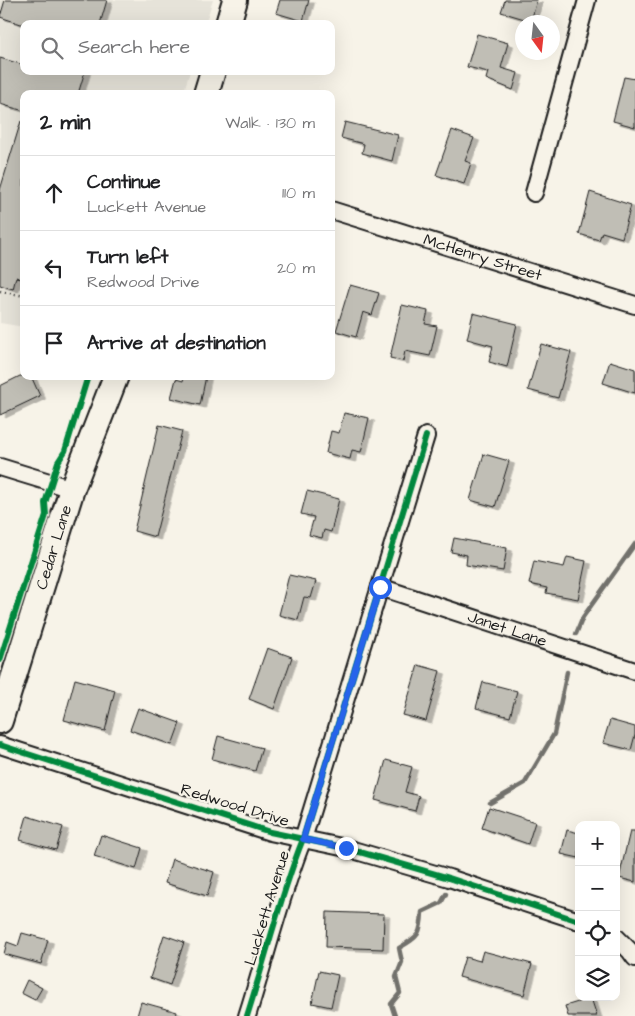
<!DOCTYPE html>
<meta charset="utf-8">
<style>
:root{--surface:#fff;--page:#f6f6f6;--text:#202124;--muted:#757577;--line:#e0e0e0}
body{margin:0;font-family:"Architects Daughter",sans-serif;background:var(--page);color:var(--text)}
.controls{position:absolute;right:15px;bottom:15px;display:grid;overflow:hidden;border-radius:10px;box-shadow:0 5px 20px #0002}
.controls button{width:45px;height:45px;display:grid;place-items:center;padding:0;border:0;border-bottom:1px solid var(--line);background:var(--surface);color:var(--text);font:25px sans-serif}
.compass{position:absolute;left:515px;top:15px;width:45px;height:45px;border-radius:50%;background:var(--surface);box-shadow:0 5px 20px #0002;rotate:165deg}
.stop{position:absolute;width:15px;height:15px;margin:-11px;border:4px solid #2563eb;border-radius:50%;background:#fff}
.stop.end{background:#2563eb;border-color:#fff;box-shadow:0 1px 5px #0008}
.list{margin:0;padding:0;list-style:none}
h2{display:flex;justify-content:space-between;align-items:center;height:65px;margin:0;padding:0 20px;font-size:21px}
h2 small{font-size:16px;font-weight:400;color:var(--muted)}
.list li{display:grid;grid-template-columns:32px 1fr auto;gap:15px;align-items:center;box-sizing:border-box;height:75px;padding:0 20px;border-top:1px solid var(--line)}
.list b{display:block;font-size:19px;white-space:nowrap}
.list p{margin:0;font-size:16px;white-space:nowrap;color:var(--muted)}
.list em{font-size:16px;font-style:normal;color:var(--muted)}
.icon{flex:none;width:28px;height:28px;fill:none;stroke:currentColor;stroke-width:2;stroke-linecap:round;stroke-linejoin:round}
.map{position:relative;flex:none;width:635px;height:1016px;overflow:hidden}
.search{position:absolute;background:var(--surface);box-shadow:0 5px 20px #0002;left:20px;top:20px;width:315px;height:55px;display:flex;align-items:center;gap:12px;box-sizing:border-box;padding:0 18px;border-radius:10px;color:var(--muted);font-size:19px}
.panel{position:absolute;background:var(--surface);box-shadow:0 5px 20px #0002;left:20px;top:90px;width:315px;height:290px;border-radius:10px}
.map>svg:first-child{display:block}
.built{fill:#e6e3d9}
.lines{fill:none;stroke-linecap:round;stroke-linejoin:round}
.stream{stroke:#72716c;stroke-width:4.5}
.building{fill:#c0beb5;stroke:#1c1c1c;filter:url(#shadow)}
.minor-casing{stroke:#1c1c1c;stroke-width:20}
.secondary-casing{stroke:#1c1c1c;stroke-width:28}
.path{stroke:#1c1c1c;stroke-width:2.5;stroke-dasharray:1 4;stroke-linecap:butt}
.minor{stroke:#f7f3e8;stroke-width:16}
.secondary{stroke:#f7f3e8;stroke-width:24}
.cycleway-casing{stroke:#f7f3e8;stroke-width:9}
.cycleway{stroke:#00873e;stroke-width:6}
.route{stroke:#2563eb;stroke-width:6}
.labels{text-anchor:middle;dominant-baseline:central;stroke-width:4.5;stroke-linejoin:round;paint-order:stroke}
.street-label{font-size:16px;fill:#1c1c1c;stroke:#f7f3e8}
</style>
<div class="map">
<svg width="635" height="1016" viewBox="0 0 635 1016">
<defs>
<filter id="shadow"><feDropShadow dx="5.5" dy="3" stdDeviation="0" flood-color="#0004"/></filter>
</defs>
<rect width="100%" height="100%" fill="#f7f3e8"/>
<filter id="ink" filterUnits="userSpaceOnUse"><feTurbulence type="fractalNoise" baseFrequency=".02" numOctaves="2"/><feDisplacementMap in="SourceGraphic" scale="10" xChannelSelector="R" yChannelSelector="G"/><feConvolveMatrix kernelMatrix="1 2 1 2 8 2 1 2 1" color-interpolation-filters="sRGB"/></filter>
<g filter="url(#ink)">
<!-- built -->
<path class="built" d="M0,0H213L205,24H24V71H190L183,94H24V327L0,323Z"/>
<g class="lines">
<!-- stream -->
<g class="stream">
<path d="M576,634L583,617L635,544"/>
<path d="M490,803L525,783L554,734L567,672"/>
<path d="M395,1016L391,1004L400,993L396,977L402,962L399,948C419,936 421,935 422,912L441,903L446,894"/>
</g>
</g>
<!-- building -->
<g class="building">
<path d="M5,0H107L100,24H21L0,17Z"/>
<path d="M280,0H309L303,21L276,13Z"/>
<path d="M505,0H537L531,21L501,12Z"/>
<path d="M477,34L508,43L501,68L518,73L513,90L486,79L488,72L467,67Z"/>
<path d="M0,58L24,65V71H85L78,94H24V111L0,104Z"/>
<path d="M624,77L635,79V127L613,121Z"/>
<path d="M21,121L24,122V269L21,279L16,277L13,289L0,285V190Z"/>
<path d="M345,122L398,135L392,161L362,153L364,144L341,138Z"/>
<path d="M452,130L474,138L465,161L471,163L464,184L436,175Z"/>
<path d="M590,192L631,205L622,238L602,232L599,240L579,234Z"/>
<path d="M350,285L379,293L372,315L363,312L356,337L336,331Z"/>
<path d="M402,305L428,311L425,324L437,326L430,356L405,351L403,361L390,358Z"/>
<path d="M473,313L517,324L507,367L489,362L493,346L467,339Z"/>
<path d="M541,344L571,352L558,398L528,390Z"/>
<path d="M610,361L635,369V393L603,383Z"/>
<path d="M20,376H31L40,396L0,415V386Z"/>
<path d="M184,376H206L200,405L171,398L176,379L183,381Z"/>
<path d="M344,413L369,418L361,452L352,450L350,459L326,453L331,431L339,433Z"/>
<path d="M159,425L182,431L155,537L134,531Z"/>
<path d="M484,454L509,461L495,507L470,500Z"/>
<path d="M307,491L339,499L331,532L324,530L322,538L309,535L314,517L301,514Z"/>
<path d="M454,538L507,548L503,571L466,565L467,555L451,552Z"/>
<path d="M567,557L586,561L578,599L546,593L547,588L529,584L534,561L564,567Z"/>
<path d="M289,575L316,581L311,598L304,597L298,620L279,615Z"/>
<path d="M267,648L292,657L274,709L249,699Z"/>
<path d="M418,665L440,671L426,721L403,715Z"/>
<path d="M75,679L115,690L105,731L64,720Z"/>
<path d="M483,682L517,691L510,717L476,708Z"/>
<path d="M138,708L180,723L172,745L130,730Z"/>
<path d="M610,720L635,727V735L631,750L603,743Z"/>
<path d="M218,736L262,748L255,771L212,759Z"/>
<path d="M386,760L412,767L405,792L419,796L415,811L375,800Z"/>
<path d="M489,807L535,822L528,844L482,828Z"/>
<path d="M27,816L63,827L56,850L20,840Z"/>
<path d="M567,830L579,833V858L561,854Z"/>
<path d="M630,831H635V882L619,878Z"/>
<path d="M101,835L142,848L136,869L94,856Z"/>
<path d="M172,859L214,872L207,896L165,883Z"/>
<path d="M327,912L384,914L383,949L326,947Z"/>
<path d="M22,933L48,940L41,964L4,954L7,942L18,946Z"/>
<path d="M164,935L184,942L170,985L150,978Z"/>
<path d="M483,951L532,964L524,995L459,977L465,957L480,961Z"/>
<path d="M319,971L338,975L331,1007L312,1003Z"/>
<path d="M27,980L42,988L35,1000L21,993Z"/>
<path d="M591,998L597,1016H568L565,1006Z"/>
<path d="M141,1002L177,1012L176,1016H137Z"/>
</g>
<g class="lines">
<defs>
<g id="minor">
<path d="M534,193L587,0"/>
<path id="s1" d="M331,210L635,305"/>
<path d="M0,467L72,489"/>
<path id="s2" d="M380,587L635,671"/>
<path d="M0,745L270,832L346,848L449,878L579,921"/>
<path d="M616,937L630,951L635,958"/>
<path d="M247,1016C266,957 280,896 303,839L426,436"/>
</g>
<g id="secondary">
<path d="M228,24L235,0"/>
<path d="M206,94L213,71"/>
<path id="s3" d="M0,721L72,489L116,376"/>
</g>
</defs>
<!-- minor casing -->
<use href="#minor" class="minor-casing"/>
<!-- secondary casing -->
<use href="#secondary" class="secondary-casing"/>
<!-- path -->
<path class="path" d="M0,291L24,296"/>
<!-- minor -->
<use href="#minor" class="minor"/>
<!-- secondary -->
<use href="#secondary" class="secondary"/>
<defs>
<g id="cycleway">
<path d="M0,660L46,515L45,503L58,462L65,451L88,376"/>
<path d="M0,745L270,832L346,848L449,878L579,921"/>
<path d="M247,1016C266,957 280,896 303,839L426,436"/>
</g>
</defs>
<!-- cycleway casing -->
<use href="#cycleway" class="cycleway-casing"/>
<!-- cycleway -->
<use href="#cycleway" class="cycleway"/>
</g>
</g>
<g class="lines" filter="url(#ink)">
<!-- route -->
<path class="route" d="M346,848L303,839L380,587"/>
</g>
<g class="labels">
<!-- street labels -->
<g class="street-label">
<text stroke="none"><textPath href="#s1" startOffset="159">McHenry Street</textPath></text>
<text stroke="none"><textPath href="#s3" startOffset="182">Cedar Lane</textPath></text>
<text stroke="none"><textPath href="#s2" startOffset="134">Janet Lane</textPath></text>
<text transform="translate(235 805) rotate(17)">Redwood Drive</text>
<text transform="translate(267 908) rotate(-73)">Luckett Avenue</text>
</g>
</g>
</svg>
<div class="controls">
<button>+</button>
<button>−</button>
<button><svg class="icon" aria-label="locate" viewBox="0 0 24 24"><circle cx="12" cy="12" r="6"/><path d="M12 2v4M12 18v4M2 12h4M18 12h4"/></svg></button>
<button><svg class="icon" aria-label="layers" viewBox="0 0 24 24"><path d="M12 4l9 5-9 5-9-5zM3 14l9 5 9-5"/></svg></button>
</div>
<svg class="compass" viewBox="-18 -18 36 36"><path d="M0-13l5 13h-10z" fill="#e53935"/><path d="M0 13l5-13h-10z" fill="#757577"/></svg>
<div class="stop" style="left:380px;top:587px"></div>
<div class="stop end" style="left:346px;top:848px"></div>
<div class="search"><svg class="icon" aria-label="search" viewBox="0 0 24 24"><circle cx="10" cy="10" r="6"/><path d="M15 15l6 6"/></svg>Search here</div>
<section class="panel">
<h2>2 min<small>Walk · 130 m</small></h2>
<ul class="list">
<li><svg class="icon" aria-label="ahead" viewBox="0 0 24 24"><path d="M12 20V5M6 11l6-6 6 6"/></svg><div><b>Continue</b><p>Luckett Avenue</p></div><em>110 m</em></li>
<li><svg class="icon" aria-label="left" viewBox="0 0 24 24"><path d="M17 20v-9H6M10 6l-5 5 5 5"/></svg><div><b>Turn left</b><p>Redwood Drive</p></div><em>20 m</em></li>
<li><svg class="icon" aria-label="arrive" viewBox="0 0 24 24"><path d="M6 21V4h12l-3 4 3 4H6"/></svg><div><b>Arrive at destination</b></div></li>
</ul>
</section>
</div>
